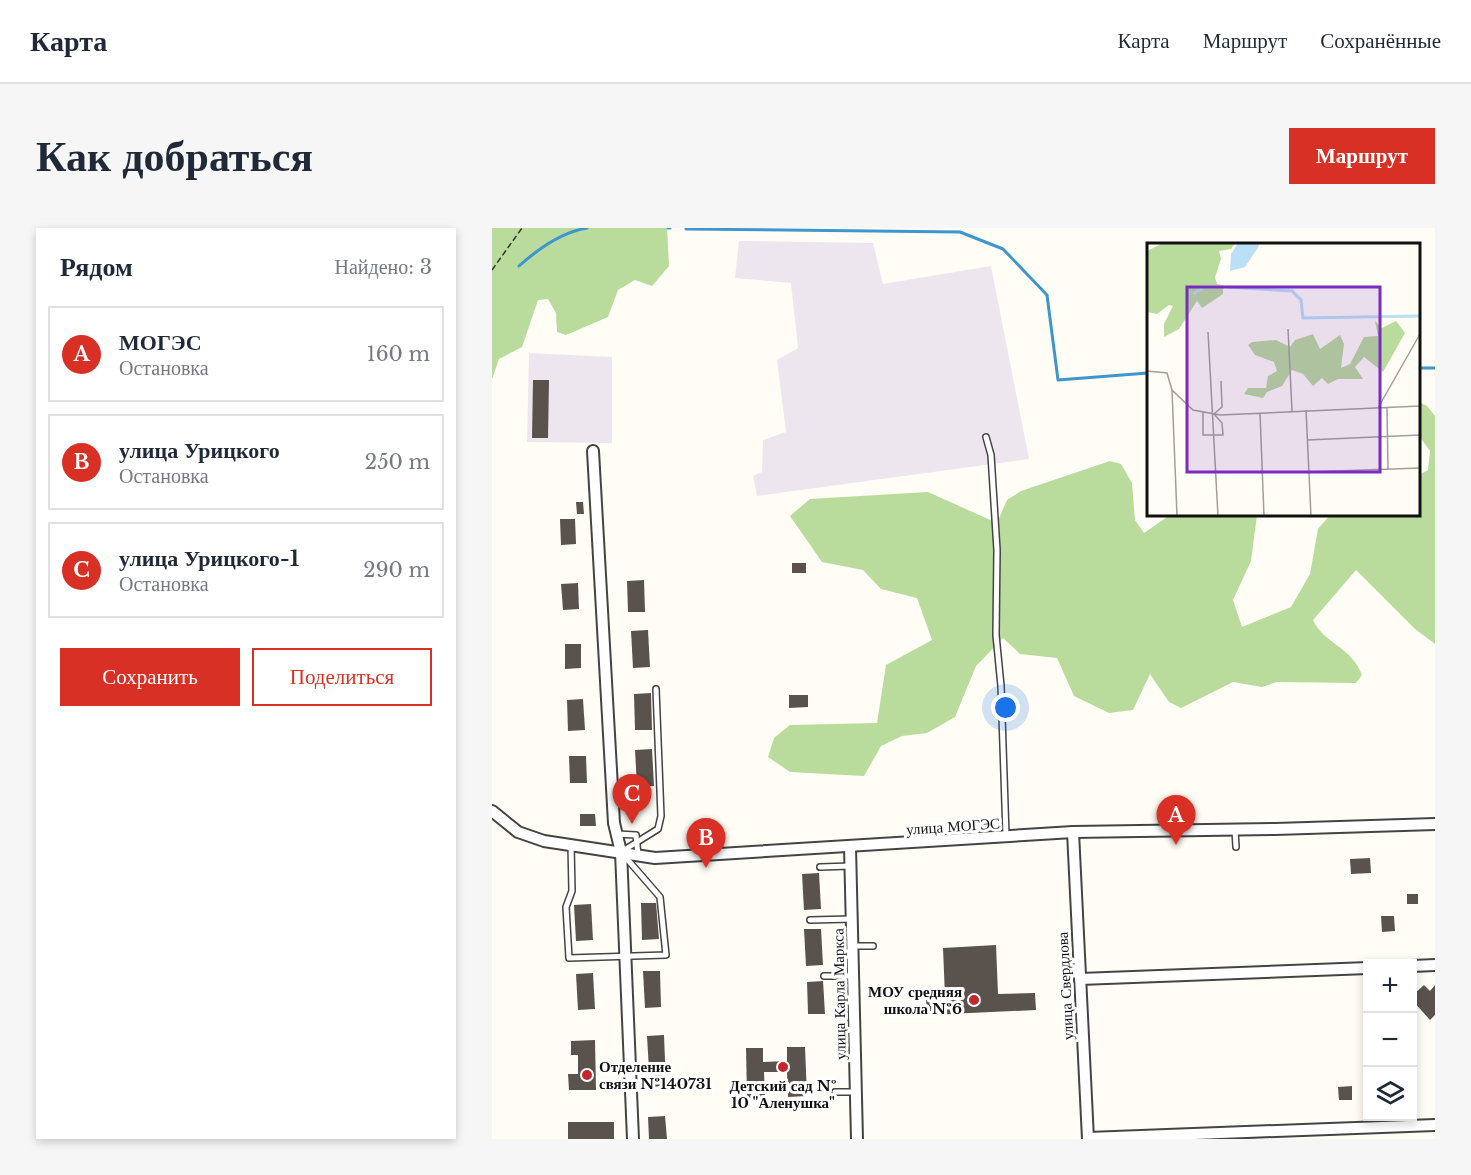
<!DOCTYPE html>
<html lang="ru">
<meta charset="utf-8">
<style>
:root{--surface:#fff;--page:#f6f6f7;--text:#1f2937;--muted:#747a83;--line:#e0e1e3;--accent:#d93025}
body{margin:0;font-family:"Libre Baskerville",serif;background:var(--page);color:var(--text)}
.controls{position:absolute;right:18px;bottom:18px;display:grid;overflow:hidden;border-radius:0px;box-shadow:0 3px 9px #0003}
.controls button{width:54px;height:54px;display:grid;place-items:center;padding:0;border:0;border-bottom:2px solid var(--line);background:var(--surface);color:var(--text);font:30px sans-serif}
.you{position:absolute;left:514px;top:480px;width:21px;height:21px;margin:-15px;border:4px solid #fff;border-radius:50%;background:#1a73e8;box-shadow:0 0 0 9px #1a73e833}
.badge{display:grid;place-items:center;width:39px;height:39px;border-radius:50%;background:var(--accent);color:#fff;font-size:20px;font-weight:700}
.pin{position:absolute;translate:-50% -50px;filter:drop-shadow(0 2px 3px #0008)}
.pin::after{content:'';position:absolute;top:32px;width:21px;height:18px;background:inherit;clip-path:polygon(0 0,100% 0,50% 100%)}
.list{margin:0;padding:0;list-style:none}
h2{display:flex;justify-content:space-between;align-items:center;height:78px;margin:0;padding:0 24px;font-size:26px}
h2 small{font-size:20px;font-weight:400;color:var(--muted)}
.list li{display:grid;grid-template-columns:39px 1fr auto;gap:18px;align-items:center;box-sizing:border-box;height:96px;margin:0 12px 12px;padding:0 12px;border:2px solid var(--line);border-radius:0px}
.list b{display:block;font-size:22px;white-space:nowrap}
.list p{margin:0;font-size:20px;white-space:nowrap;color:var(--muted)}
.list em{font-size:20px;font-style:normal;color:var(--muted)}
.actions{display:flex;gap:12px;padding:18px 24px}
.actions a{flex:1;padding:14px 0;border:2px solid var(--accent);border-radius:0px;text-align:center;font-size:21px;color:var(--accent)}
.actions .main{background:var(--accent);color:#fff}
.icon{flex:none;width:33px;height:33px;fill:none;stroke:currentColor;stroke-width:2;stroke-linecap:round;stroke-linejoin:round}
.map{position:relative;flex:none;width:943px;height:911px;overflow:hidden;border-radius:0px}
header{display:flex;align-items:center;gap:36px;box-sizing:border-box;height:84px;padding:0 30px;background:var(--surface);border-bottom:2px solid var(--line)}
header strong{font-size:28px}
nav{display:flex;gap:33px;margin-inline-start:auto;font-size:21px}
.intro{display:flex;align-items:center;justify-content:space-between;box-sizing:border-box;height:144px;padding:0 36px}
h1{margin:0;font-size:42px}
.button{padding:15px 27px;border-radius:0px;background:var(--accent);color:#fff;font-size:21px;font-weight:700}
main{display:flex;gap:36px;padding:0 36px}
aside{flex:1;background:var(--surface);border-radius:0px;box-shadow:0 3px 9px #0003}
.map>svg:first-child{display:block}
.industrial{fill:#eee6ef}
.forest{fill:#b9dc9c}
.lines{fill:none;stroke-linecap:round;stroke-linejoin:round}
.stream{stroke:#3f96cf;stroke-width:3}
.building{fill:#5a524d}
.service-casing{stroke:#444;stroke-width:8}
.minor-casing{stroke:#444;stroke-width:14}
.path{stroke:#333;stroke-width:1.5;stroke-dasharray:6 3;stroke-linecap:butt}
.service{stroke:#fff;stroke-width:5}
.minor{stroke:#fff;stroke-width:10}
.poi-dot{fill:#c4262e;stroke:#fff;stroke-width:2}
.labels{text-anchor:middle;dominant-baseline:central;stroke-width:6;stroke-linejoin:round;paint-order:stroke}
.street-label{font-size:15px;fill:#111;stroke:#fff}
.poi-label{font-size:15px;font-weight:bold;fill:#111;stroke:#fff;text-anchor:end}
.inset-river{fill:none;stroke:#b9e0f7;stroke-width:3}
.inset-road{fill:none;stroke:#a09f9a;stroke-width:1.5}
.view{fill:#7b2cbf;fill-opacity:0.15;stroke:#7b2cbf;stroke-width:3}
.inset-edge{fill:none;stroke:#111;stroke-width:3}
</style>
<header>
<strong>Карта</strong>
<nav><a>Карта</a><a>Маршрут</a><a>Сохранённые</a></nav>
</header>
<div class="intro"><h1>Как добраться</h1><a class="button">Маршрут</a></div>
<main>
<aside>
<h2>Рядом<small>Найдено: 3</small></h2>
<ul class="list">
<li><span class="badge">A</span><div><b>МОГЭС</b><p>Остановка</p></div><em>160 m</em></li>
<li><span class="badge">B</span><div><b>улица Урицкого</b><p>Остановка</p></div><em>250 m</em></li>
<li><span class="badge">C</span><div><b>улица Урицкого-1</b><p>Остановка</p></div><em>290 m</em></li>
</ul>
<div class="actions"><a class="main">Сохранить</a><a>Поделиться</a></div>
</aside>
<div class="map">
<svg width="943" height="911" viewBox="0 0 943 911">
<rect width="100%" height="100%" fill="#fffdf5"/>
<!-- industrial -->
<g class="industrial">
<path d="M247,13L381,15L391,56L499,38L537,231L265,268L261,248L270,244L271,212L294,204L285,132L306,120L299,55L243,50Z"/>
<path d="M37,125L120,129V215L35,214Z"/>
</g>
<!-- forest -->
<g class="forest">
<path d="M0,0H175L177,38L160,58L143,52L126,62L116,89L74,107L65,104L64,85L56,71L46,72L30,119L7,131L0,151Z"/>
<path d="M927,174L935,178L943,188V416L923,401L864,342L821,392C832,416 859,418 870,447L864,455L785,454L770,459L741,454L689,480L677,474L658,446L641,482L617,485L582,468L565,430L528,426L511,410L484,438L463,489L435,505L410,508L389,518L372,548L298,544L276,529L282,510L298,497L385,495L394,437L440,412L425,370L389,361L371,342L330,334L298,288L318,271L436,264L505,295L515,272L529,263L618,233L629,236L640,255L643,292L652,305L678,287H765L759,333L741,372L750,399L799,379L818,346L826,301L838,287L926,286L927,247L936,242L938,223L927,208Z"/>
</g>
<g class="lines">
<!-- stream -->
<g class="stream">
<path d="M176,0H178"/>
<path d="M194,1L468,4L511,21L555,67L566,152L656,145"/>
<path d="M27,38C46,21 70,4 95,0"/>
<path d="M926,140H943"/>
</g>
</g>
<!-- building -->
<g class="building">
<path d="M41,152H57L56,210H40Z"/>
<path d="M84,274H91L92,286H85Z"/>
<path d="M68,291H83L84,316L69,317Z"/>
<rect x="300" y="335" width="14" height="10"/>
<path d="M152,352L153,384H136L135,353Z"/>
<path d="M86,355L87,381L71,382L69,356Z"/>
<path d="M156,402L158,439L141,440L139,403Z"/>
<path d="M73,416H89V440L73,441Z"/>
<path d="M159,465L160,502H143L142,466Z"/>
<path d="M297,467H316V479L297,480Z"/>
<path d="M91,471L93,502L76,503L75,472Z"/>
<path d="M160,521L162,558L145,559L143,522Z"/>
<path d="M77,528H94L95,555H78Z"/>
<path d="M88,586H103L104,598H88Z"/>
<path d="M878,630L879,645L859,646L858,631Z"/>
<path d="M327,645L329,681L312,682L310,646Z"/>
<rect x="915" y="666" width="11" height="10"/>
<path d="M149,675H164L167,711L150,712Z"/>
<path d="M99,676L101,712L84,713L82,677Z"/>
<path d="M889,688H902L903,703L890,704Z"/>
<path d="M312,701H329L331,737L314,738Z"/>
<path d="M504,717L506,766L543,765L544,782L435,787L434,769H453L451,720Z"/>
<path d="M151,743H168L169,779L153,780Z"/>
<path d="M101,745L103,781L86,782L84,746Z"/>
<path d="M331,753L333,786H316L315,754Z"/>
<path d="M932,757L938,763L943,757V787L938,792L921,773V767Z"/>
<path d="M172,807L174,858L158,859L155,808Z"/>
<path d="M103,812L104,862H77L76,846H86V827H79V813Z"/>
<path d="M295,819H313L315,868L296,869L295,844H272L273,870H255L254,820H271V834L295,833Z"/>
<path d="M860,858V872H847L846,859Z"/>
<path d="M173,888L175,911H157L156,889Z"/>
<rect x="76" y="894" width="46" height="17"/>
</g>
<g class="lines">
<defs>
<g id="service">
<path d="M494,209L499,227L505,322L504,407L509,458L514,607"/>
<path d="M743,602L744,619"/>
<path d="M125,606L144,607L146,627"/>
<path d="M79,617L80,663L74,679L77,730L174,727L168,669L129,624L166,601L169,588L164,461"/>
<path d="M328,639L359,638"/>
<path d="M318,692L360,691"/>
<path d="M361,718H381"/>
<path d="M332,748H362"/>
<path d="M343,864H364"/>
</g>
<g id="minor">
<path d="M101,223L122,595L129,624L141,911"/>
<path d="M0,583L26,604L52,613L163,630L581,604L783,601L943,596"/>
<path d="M581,604L596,911"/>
<path d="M358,619L365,911"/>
<path d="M920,738L943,737"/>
<path d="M588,751L876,740"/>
<path d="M596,910L943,897"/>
</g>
</defs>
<!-- service casing -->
<use href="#service" class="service-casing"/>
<!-- minor casing -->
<use href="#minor" class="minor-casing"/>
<!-- path -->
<path class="path" d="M0,42L30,0"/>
<!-- service -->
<use href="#service" class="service"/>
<!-- minor -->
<use href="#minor" class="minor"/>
</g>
<!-- markers -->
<g class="poi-dot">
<circle cx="482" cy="772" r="6"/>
<circle cx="291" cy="839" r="6"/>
<circle cx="95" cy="847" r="6"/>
</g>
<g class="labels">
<!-- street labels -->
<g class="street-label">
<text transform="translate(461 598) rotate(-4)">улица МОГЭС</text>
<text transform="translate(573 758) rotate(-93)">улица Свердлова</text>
<text transform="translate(347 766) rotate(-91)">улица Карла Маркса</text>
</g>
<!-- poi labels -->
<g class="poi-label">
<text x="470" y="763">МОУ средняя<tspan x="470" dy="17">школа №6</tspan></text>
<text x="107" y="838" text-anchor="start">Отделение<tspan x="107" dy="17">связи №140731</tspan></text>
<text x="291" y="857" text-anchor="middle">Детский сад №<tspan x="291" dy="17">10 "Аленушка"</tspan></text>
</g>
</g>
<!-- overview -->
<g transform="translate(655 15)">
<rect width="273" height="273" fill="#fffdf5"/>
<path d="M16,0H88L84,6L72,8L74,16L68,34L70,41L76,42V51L55,65L50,58L32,86L17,94V81L26,63L22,62L10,71L0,69V8ZM228,78L235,85L249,78L258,90L236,129L217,114L208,124L216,136H191L181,141L175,135L166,143L156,131L145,127L135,143L120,149L116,155L97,151L101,145H119L121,133L130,128L127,119L108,112L101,102L105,99L129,97L143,104L148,97L166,91L173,106L193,92L197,101L194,125L203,121L217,94L231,93Z" fill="#b9dc9c"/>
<path d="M91,0H111L112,3L98,24L83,28L84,11Z" fill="#b9e0f7"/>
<path class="inset-river" d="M80,44L145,48L154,57L156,75L273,73M46,51L57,44H77"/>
<path class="inset-road" d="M141,86L145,168M61,89L71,273M0,128L20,130L25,147L46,167L73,172L273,163M25,147L30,273M231,165L273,91M240,165L241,226M159,167L164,273M56,169V192H76L75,180L67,171M113,170L117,273M67,171L75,164L74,138M160,197L273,192M162,229L273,225"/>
<path class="view" d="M40,44H233V229H40Z"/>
<rect width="273" height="273" class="inset-edge"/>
</g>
</svg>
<div class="controls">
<button>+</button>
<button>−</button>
<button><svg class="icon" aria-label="layers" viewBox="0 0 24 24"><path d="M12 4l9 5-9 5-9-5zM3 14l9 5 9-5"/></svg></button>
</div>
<div class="you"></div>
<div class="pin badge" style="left:684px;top:617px">A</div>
<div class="pin badge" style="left:214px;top:640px">B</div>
<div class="pin badge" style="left:140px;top:596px">C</div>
</div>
</main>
